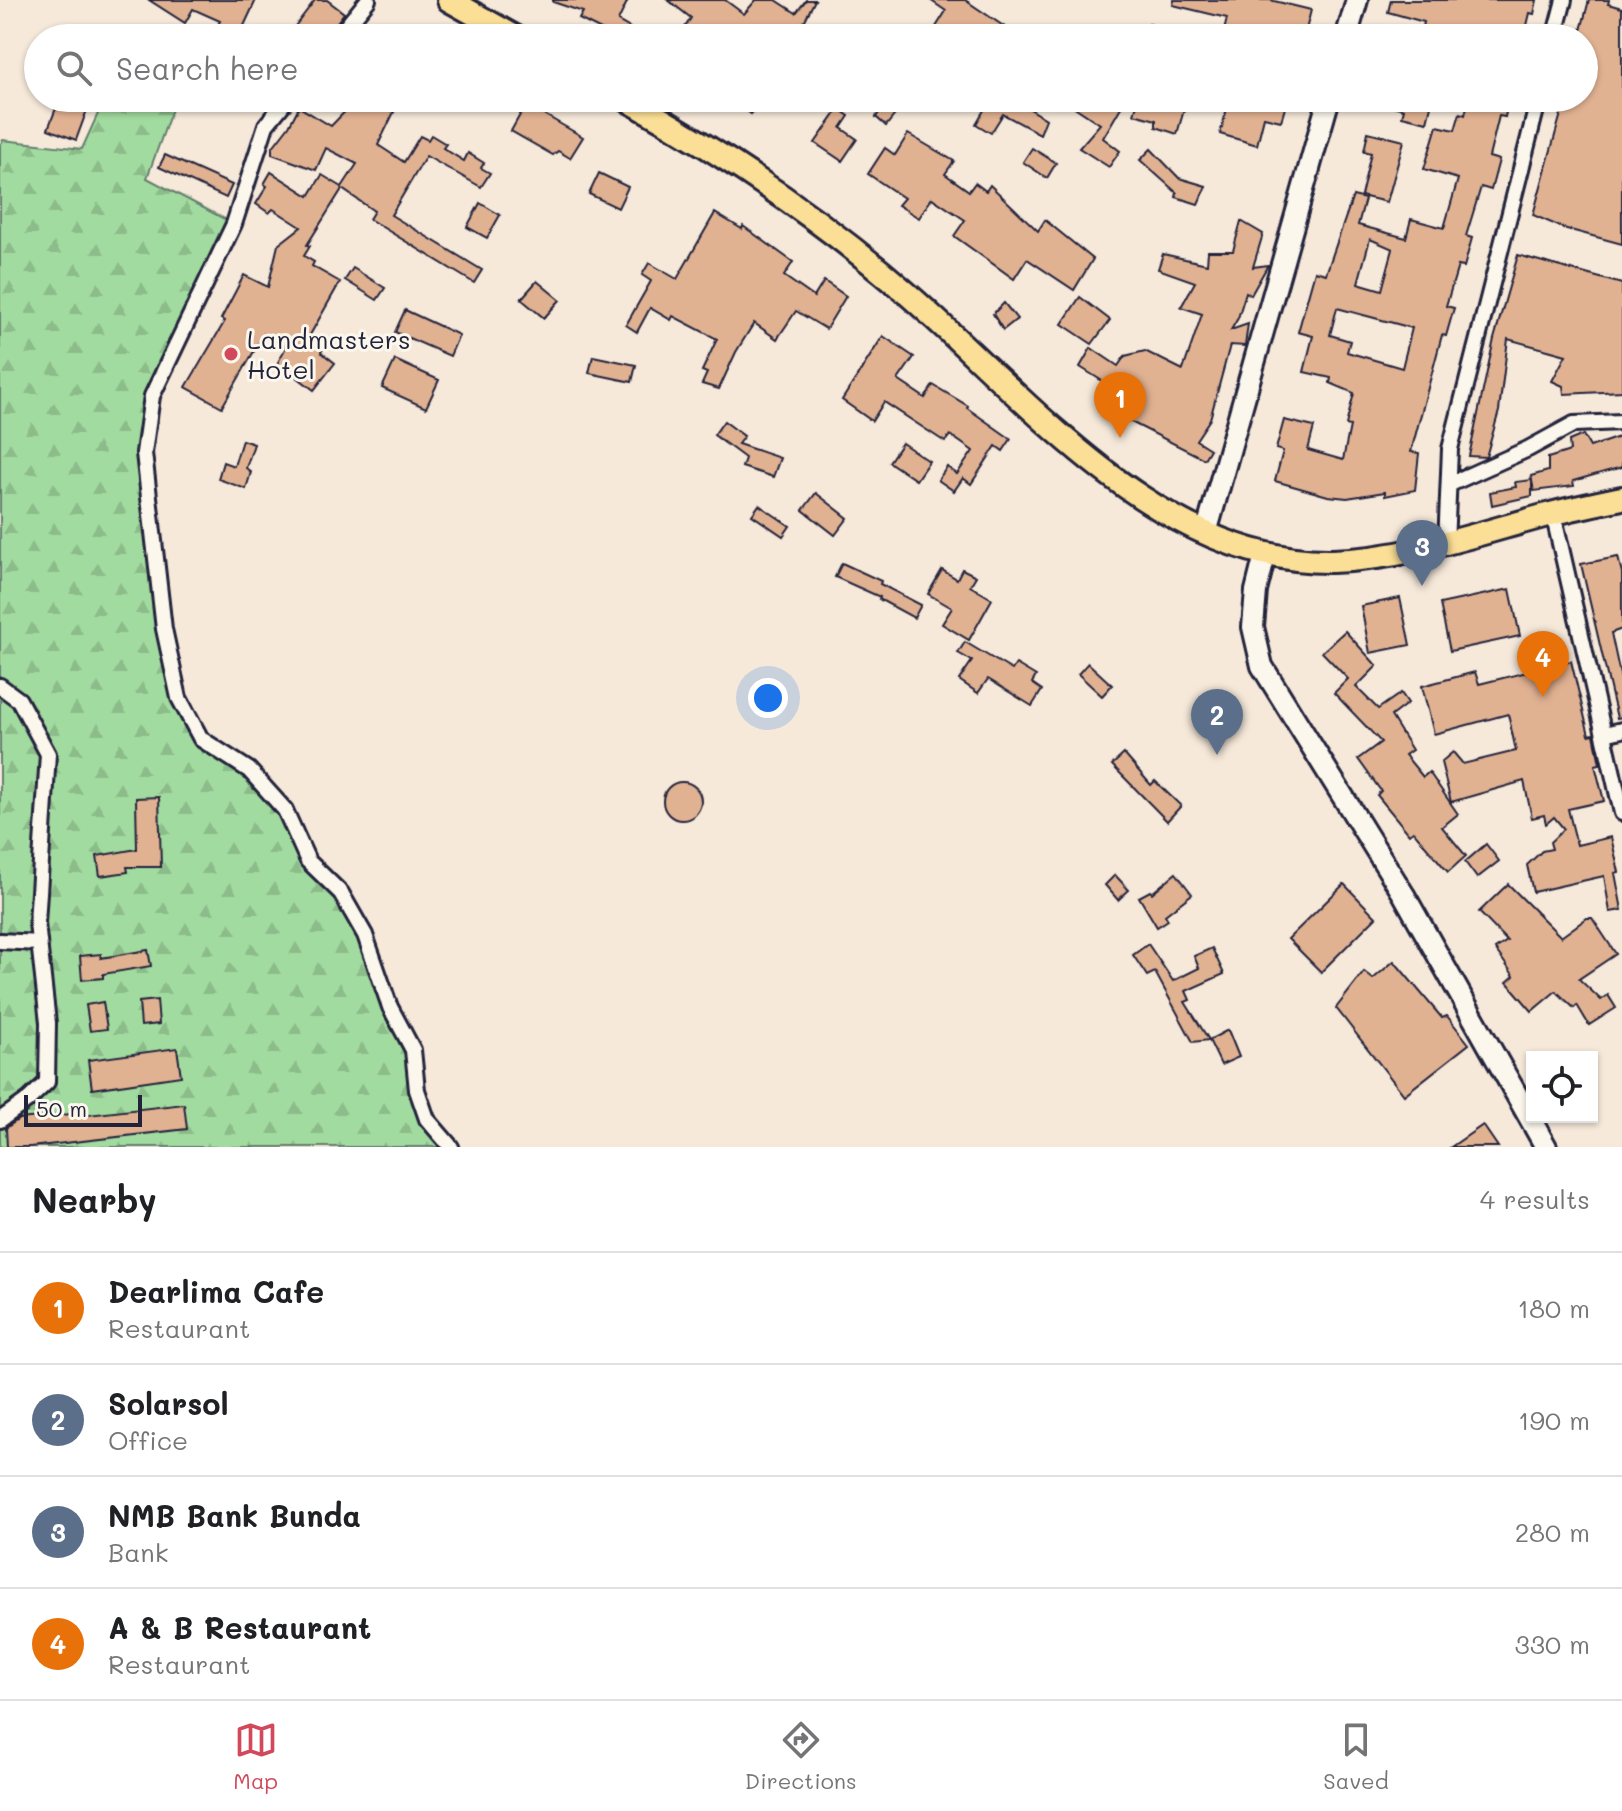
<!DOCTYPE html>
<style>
:root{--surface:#fff;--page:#f2f2f2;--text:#202124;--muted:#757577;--line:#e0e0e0;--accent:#d1495b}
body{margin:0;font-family:Mali,sans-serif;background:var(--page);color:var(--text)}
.controls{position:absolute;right:24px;bottom:24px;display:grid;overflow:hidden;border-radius:0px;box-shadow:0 2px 6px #0004}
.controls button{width:72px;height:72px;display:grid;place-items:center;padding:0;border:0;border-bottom:2px solid var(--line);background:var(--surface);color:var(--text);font:40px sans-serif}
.scale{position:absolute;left:24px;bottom:20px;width:118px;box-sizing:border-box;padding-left:8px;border:4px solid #22223b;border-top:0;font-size:22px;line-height:28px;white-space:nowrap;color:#22223b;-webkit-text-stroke:6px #fbf7ec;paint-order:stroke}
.you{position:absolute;left:768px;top:698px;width:28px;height:28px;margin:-20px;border:6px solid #fff;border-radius:50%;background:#1a73e8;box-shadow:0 0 0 12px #1a73e833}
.badge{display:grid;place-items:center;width:52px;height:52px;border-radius:50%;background:var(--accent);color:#fff;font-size:26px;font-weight:700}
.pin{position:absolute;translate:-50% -66px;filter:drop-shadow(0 2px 4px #0008)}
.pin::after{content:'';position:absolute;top:42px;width:28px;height:24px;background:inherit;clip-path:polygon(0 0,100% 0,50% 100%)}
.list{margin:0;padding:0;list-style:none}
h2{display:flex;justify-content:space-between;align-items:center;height:104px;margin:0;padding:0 32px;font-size:34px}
h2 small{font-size:26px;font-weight:400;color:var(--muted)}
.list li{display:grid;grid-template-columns:52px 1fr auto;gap:24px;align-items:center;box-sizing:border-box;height:112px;padding:0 32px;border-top:2px solid var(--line)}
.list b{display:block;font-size:30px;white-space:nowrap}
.list p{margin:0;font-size:26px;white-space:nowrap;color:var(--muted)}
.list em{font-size:26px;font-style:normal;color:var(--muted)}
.icon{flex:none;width:44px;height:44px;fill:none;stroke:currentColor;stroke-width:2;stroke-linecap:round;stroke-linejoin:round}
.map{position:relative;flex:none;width:1622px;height:1147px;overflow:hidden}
.search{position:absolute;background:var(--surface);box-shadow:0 2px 6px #0004;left:24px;right:24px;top:24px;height:88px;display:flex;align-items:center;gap:20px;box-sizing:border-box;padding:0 28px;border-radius:44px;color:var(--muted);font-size:30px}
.sheet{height:552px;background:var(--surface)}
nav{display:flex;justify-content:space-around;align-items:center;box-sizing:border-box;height:112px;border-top:2px solid var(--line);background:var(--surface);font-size:22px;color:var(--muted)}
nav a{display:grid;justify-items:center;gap:4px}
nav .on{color:var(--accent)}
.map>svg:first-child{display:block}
.forest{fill:url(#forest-firs);stroke:#627e6d;stroke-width:2}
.building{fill:#e1b292;stroke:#22223b;stroke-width:2;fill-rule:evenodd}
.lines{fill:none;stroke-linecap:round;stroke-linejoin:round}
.minor-casing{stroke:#22223b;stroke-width:20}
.secondary-casing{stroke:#22223b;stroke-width:26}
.trunk-casing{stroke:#22223b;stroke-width:28}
.minor{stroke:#fbf7ec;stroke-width:14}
.secondary{stroke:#fbf7ec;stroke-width:20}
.trunk{stroke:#fbdf96;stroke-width:22}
.poi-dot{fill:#d1495b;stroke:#fbf7ec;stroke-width:3}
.labels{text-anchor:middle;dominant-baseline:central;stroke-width:6;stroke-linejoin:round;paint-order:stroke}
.poi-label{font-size:26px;fill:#22223b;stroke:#fbf7ec;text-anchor:start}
</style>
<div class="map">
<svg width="1622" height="1147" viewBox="0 0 1622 1147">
<defs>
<pattern id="forest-firs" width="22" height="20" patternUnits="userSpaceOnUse" patternTransform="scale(2)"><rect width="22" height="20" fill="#a2db9f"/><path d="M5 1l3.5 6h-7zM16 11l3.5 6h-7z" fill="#8bbc8a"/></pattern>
</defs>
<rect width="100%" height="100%" fill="#f6e9da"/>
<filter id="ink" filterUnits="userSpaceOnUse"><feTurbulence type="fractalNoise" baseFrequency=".0125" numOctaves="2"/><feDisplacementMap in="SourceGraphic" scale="16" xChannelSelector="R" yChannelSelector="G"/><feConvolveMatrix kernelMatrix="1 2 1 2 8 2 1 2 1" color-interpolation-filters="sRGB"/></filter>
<g filter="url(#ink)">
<!-- forest -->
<path class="forest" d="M105,98H176L147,178L234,224L153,396L144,453L179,698L201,739L249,770L285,810L308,861L341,893L413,1050L417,1090L451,1147H0V145L3,140L82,149Z"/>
<!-- building -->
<g class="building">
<path d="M149,0H256L243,28L258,38H211L220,21L193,9L185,23Z"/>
<path d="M315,0H327L344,13L325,38H286Z"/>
<path d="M553,0H628L618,21L647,38H617L579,19L583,12L553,2Z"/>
<path d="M668,0H725L744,14L756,0H776L796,13L806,0H815L796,38H678L691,18Z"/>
<path d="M930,0H965L1021,38H977L969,32L966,38H929L946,11Z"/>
<path d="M1174,0H1270L1311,10L1304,38L1291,34V38H1228L1229,33L1224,31L1227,18L1173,5Z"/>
<path d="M1391,0H1537L1534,14L1530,13L1524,38H1421L1424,22L1388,12Z"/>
<path d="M1589,0H1609L1608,4L1622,8V244L1563,228L1533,215L1562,110L1559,109L1562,98H1584V38H1579Z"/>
<path d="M1149,24L1186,34L1185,38H1145Z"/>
<path d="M60,98L87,110L76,140L48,129Z"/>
<path d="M358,98H366L394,112L378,145L404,162L420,136L428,140L431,135L446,144L443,148L464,161L468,153L484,163L481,168L490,173L481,187L426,156L391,215L482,270L474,283L369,219L374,211L342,189L307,245L310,246L304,256L314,262L312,266L340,282L310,335L325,346L321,352L335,363L314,390L289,371L288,373L276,366L286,347L264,334L222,407L186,387L225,321L221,319L244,275L268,287L278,245L301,227L273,209L269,213L256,204L267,186L264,184L271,172L309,196L322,175L342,187L357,164L326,148L316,170L272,154V148L289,126L299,107L331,126Z"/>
<path d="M730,98H763L751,114Z"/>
<path d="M890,98L901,107L886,126L876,117Z"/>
<path d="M991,98H1035L1027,107L1046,119L1040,134L1003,114L991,133L976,124Z"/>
<path d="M1074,98H1115L1124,102L1103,138L1120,151L1109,167L1079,148L1100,124L1073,106L1076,101Z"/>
<path d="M1139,98H1154L1153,100L1184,110L1177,134L1156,127V120L1134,114Z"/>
<path d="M1230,98H1288L1281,121L1264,117L1257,145L1220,134Z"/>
<path d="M1379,98H1416L1432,102L1427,122L1402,116L1404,109L1378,102Z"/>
<path d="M1469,98H1509L1505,117L1499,116L1489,157L1499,160L1491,190L1481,187L1466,236L1472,238L1464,267L1458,266L1446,306L1454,308L1446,336L1442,335L1411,452L1419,453L1415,490L1385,496V492L1347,498L1328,496L1275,481L1283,451L1276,449L1284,420L1314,427L1308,450L1343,460L1350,426L1346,425L1354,393L1330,383L1331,378L1304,372L1313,336L1298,332L1315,271L1326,274L1353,196L1365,199L1358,225L1406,238L1411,219L1444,228L1458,179L1424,169L1437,126L1455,130L1460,113L1465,115ZM1370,239L1393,249L1382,290L1358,283ZM1337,308L1412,328L1402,368L1347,352L1350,341L1330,335Z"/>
<path d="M526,104L583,137L570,158L558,151L553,155L511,131Z"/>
<path d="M839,109L849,116L841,128L857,139L842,161L815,143Z"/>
<path d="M1368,132L1404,141L1387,202L1361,196L1371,153L1364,151Z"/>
<path d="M908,134L954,161L945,174L969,191L975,183L986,191L990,185L1038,231L1045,220L1093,259L1074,290L1027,259L1014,279L954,236L965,220L932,198L919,218L898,205L904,198L868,174L885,148L895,155Z"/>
<path d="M1032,148L1056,163L1047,178L1023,162Z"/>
<path d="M1151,149L1179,178L1206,186L1198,204L1176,197L1177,193L1140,160Z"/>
<path d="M165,155L232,185L226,198L159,167Z"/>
<path d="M599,173L628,187L618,208L589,194Z"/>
<path d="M480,203L500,215L487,238L467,227Z"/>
<path d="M715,213L742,229L743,226L793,262L784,276L814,297L824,281L846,296L826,329L796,311L777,339L754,323L736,352L719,389L702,384L707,373L702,371L717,339L673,316L671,320L650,308L637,332L626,325L651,281L642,275L649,263L677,279Z"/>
<path d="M1241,221L1263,234L1253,267L1268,265L1251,295L1246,292L1238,318L1231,330L1248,324L1245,346L1230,345L1210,419L1196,440L1210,449L1204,459L1121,417L1131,399L1080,367L1091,348L1118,366L1125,356L1145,351L1183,370L1202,314L1181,307L1195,282L1158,269L1163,254L1207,264L1208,251H1233Z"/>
<path d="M1518,255L1622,284V391L1564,394L1563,386L1552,381L1566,355L1508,339L1499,411L1486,457L1469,456L1494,339Z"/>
<path d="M353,268L385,288L377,300L345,280Z"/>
<path d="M537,281L560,300L544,318L521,299Z"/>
<path d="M1080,297L1110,320L1092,344L1062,324Z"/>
<path d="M1004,303L1017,319L1003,330L993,314Z"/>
<path d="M405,310L459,335L450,356L395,332Z"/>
<path d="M883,336L914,357L898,380L925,398L933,385L968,406L967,408L1011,439L1003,451L996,446L971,484L963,478L954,491L938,480L947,467L957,474L973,451L950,435L945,442L884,402L872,421L842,400Z"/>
<path d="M593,356L636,365L632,382L589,373Z"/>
<path d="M395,360L439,380L426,408L382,388Z"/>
<path d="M724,421L744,436L738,444L780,458L773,477L742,467L745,458L714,435Z"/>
<path d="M1583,435L1590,447L1622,436V467L1573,481L1574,486L1534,491L1531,476L1548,471V458L1570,451L1569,441Z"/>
<path d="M242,440L254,444L246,468L251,472L246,489L218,479L223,462L234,466Z"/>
<path d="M902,443L929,461L916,480L889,462Z"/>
<path d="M1532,480V496L1492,505L1490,492L1516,487L1515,482Z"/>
<path d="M816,493L848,518L835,535L803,510Z"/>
<path d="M759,505L790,526L783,536L752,515Z"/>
<path d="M1618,557L1622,573V629L1611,633L1622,684V717L1617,718L1581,564Z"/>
<path d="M842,563L881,581L880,584L921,605L914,618L879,599L880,597L835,577Z"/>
<path d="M962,569L976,576L970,586L992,599L969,640L942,624L952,608L928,594L942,570L957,579Z"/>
<path d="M1510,589L1520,636L1450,651L1440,604Z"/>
<path d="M1400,598L1410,645L1370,653L1361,606Z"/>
<path d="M1345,631L1377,666L1356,687L1378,709L1401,693L1408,703L1391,716L1412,750L1405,755L1423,777L1429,772L1458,814L1442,827L1466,856L1448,872L1413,831L1409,834L1377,795L1381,791L1358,759L1381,742L1334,693L1348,679L1322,652Z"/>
<path d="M965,642L1012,670L1016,664L1036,676L1032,683L1042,690L1032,706L988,679L978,693L959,680L972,661L958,653Z"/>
<path d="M1571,661L1589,735L1594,734L1600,764L1595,765L1604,801L1568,809L1577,845L1611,837L1619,872L1615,873L1622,910L1610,912L1604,876L1533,892L1527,865L1542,851L1552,849L1550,842L1564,829L1554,817L1546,824L1544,815L1532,818L1524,781L1451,802L1441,762L1453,752L1463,764L1516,751L1508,714L1434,734L1422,686L1475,672L1479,684Z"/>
<path d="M1088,663L1112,685L1102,696L1078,674Z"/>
<path d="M1124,754L1151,785L1155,781L1181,806L1167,821L1112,765Z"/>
<circle cx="682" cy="801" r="19"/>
<path d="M159,797L161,867H127L128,872L100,876L97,856L137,849L136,798Z"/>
<path d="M1486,844L1499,861L1477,878L1465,862Z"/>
<path d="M1176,873L1192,894L1165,915L1168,920L1157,927L1139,897L1150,891L1152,893Z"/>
<path d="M1115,875L1129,890L1118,900L1105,885Z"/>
<path d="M1344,884L1376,917L1321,972L1288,939Z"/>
<path d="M1508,884L1561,937L1587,918H1592L1616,954L1579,979L1601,1000L1608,995L1616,1008L1589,1025L1577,1005L1574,1008L1556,991L1532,1011L1507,982L1514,976L1495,949L1507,941L1479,912Z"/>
<path d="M1148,944L1173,981L1199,968L1194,956L1212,948L1224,974L1186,991L1190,1000L1185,1002L1209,1040L1193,1042L1155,972L1147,976L1133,955Z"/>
<path d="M148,950L151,966L103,974V978L82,980L80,956L101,954V958Z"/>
<path d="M1394,961L1442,1018L1447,1016L1469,1044L1404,1095L1336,1008L1364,972L1373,979Z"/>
<path d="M157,1000L159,1024L141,1026L139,1002Z"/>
<path d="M103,1002L107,1029L90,1031L86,1005Z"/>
<path d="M1228,1030L1239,1057L1221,1065L1209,1040Z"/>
<path d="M177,1048L181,1076L92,1089L88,1060Z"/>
<path d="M184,1104L187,1129L30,1147H7L6,1128L19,1119L71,1114V1117Z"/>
<path d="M1483,1125L1498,1147H1451Z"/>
</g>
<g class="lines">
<defs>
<g id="minor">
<path d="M337,38L368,0"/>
<path d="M1554,38L1564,0"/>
<path d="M288,98L266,125L234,224L152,396L144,453L164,629L179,698L201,739L249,770L285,810L308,861L341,893L365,935L390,1007L413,1050L417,1090L427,1119L451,1147"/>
<path d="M1450,484L1528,449L1574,424L1622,422"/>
<path d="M1553,513L1622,813"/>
<path d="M1446,545L1450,449L1539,98"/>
<path d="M0,686L19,700L48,754L37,923L48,1023L47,1082L28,1100L0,1120"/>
<path d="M1604,734L1622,730"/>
<path d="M0,941L39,943"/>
</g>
<g id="secondary">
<path d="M1346,38L1357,0"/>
<path d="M1206,533L1329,98"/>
<path d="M1265,555L1256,591L1253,627L1262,666L1404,895L1546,1147"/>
</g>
<g id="trunk">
<path d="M449,0L517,38"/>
<path d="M624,98C723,153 817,216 903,290C1024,394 1158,564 1332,561C1408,559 1479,533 1551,514C1574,508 1598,503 1622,498"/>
</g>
</defs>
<!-- minor casing -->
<use href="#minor" class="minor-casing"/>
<!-- secondary casing -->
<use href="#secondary" class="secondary-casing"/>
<!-- trunk casing -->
<use href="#trunk" class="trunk-casing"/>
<!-- minor -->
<use href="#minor" class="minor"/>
<!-- secondary -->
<use href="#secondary" class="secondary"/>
<!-- trunk -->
<use href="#trunk" class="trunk"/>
</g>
</g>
<!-- markers -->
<circle class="poi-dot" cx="231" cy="354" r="8"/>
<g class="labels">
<!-- poi labels -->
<g class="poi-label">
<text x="247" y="339">Landmasters<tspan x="247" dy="30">Hotel</tspan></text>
</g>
</g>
</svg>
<div class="controls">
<button><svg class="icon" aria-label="locate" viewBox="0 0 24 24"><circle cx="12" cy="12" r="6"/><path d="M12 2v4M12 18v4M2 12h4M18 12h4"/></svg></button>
</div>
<div class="scale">50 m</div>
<div class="you"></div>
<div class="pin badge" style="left:1120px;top:438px;background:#e8710a">1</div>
<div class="pin badge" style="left:1217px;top:755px;background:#5c6f8a">2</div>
<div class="pin badge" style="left:1422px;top:586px;background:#5c6f8a">3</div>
<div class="pin badge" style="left:1543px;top:697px;background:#e8710a">4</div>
<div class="search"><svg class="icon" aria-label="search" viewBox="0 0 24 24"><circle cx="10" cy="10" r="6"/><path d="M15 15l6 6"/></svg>Search here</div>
</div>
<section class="sheet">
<h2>Nearby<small>4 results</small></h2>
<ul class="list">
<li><span class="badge" style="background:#e8710a">1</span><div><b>Dearlima Cafe</b><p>Restaurant</p></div><em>180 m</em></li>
<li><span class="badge" style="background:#5c6f8a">2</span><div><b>Solarsol</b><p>Office</p></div><em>190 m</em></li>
<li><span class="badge" style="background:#5c6f8a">3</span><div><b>NMB Bank Bunda</b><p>Bank</p></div><em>280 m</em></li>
<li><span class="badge" style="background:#e8710a">4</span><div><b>A &amp; B Restaurant</b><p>Restaurant</p></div><em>330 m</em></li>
</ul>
</section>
<nav>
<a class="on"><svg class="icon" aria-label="map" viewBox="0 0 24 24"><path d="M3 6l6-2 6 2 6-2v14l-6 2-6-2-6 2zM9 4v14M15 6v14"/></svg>Map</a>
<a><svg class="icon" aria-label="directions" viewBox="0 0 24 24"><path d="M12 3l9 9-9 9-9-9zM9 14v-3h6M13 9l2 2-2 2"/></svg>Directions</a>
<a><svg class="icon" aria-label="saved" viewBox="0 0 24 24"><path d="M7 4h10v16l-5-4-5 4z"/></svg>Saved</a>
</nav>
